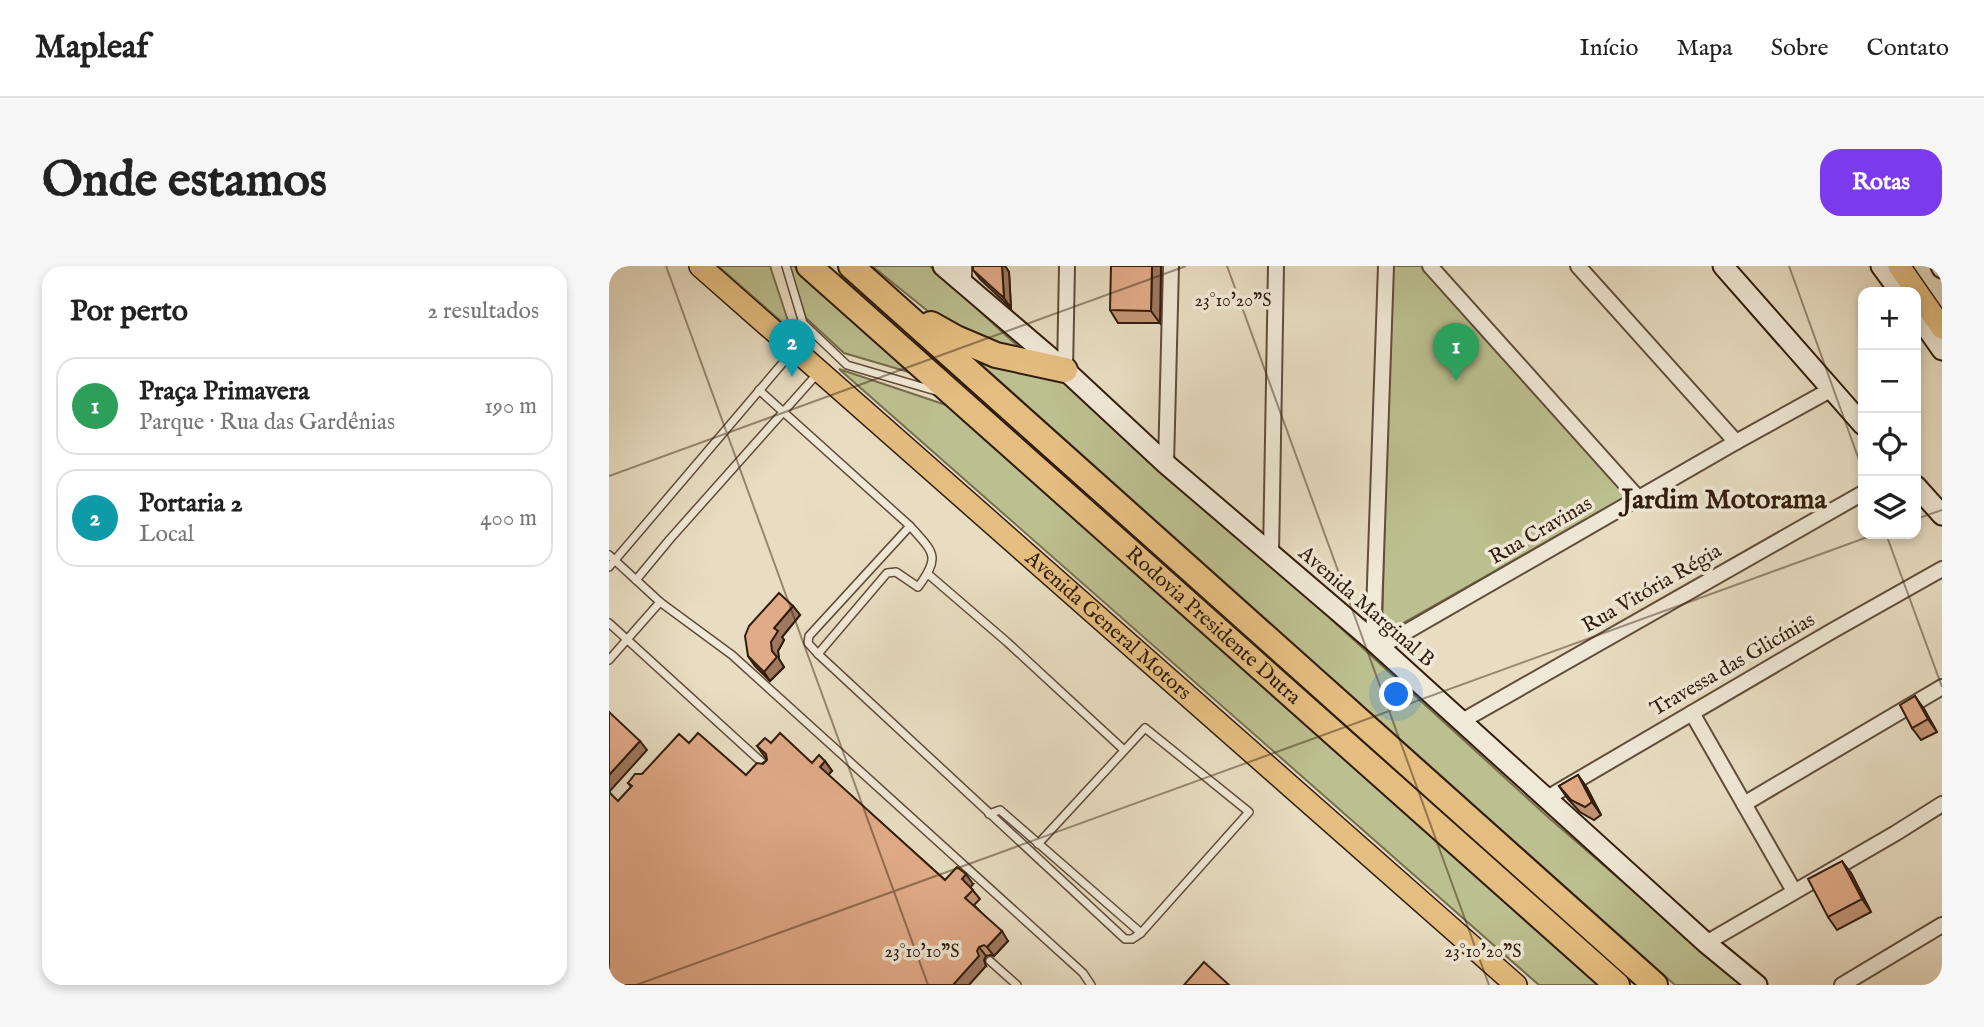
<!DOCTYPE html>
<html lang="pt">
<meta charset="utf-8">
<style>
:root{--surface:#fff;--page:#f6f6f6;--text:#222;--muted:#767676;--line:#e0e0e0;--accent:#7c3aed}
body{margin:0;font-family:"IM FELL English",serif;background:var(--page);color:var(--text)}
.controls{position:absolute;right:21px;top:21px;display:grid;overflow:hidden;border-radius:14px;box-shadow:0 4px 10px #0003}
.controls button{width:63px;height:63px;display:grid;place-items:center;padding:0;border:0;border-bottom:2px solid var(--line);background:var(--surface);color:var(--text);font:35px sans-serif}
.you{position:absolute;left:788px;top:429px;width:24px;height:24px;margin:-18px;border:5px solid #fff;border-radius:50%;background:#1a73e8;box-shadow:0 0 0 10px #1a73e833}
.badge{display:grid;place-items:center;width:46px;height:46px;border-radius:50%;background:var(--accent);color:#fff;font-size:23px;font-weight:700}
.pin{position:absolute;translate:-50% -58px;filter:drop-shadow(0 2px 4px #0008)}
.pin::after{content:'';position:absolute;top:37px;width:24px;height:21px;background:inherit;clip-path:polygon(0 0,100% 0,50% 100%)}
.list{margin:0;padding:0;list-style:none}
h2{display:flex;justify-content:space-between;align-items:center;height:91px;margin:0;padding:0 28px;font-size:30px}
h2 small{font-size:23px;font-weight:400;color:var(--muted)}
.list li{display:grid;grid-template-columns:46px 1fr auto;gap:21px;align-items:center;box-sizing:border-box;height:98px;margin:0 14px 14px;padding:0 14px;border:2px solid var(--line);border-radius:21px}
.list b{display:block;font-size:26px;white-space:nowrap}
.list p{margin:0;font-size:23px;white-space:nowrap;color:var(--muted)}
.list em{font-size:23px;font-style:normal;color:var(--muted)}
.icon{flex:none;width:38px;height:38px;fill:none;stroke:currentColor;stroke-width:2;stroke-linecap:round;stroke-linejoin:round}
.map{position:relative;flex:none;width:1333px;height:719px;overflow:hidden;border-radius:21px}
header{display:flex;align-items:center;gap:42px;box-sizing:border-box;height:98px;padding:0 35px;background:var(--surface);border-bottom:2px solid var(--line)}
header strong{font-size:33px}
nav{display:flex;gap:38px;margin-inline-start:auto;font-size:24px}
.intro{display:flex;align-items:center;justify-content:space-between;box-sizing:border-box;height:168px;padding:0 42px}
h1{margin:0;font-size:49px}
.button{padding:18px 32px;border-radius:21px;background:var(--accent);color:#fff;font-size:24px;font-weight:700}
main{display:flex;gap:42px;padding:0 42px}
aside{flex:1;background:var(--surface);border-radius:21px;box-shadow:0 4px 10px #0003}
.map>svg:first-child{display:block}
.green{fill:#bcbf8f;stroke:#776e4e;stroke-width:2}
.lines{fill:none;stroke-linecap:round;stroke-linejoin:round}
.lane-casing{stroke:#604d3a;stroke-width:10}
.street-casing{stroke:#604d3a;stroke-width:18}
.secondary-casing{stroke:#321d0c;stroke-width:23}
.primary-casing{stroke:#321d0c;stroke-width:24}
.highway-casing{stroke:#321d0c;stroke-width:28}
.lane{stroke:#f0e9d7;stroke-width:7}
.street{stroke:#f0e9d7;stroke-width:14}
.secondary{stroke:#f0e9d7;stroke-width:19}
.primary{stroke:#e4be81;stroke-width:21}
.highway{stroke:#e4be81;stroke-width:24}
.wall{fill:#c29375;stroke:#321d0c;stroke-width:2}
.shaded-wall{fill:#9e785f;stroke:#321d0c;stroke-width:2}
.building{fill:#e1ab88;stroke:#321d0c;stroke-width:2}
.ticks{fill:none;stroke:#321d0c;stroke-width:2;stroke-opacity:0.45}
.labels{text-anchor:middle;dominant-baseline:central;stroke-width:7;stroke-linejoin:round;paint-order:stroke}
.street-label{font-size:21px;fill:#321d0c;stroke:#f0e9d7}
.district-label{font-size:28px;font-weight:bold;fill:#321d0c;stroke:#f0e9d7}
.ticks-label{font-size:18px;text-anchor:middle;fill:#321d0c;stroke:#f0e9d7;stroke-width:7;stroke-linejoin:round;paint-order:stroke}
</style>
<header>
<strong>Mapleaf</strong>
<nav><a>Início</a><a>Mapa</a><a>Sobre</a><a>Contato</a></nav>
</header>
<div class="intro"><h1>Onde estamos</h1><a class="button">Rotas</a></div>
<main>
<aside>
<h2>Por perto<small>2 resultados</small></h2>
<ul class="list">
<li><span class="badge" style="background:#2e9e5b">1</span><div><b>Praça Primavera</b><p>Parque · Rua das Gardênias</p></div><em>190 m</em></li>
<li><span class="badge" style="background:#0f9aa8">2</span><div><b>Portaria 2</b><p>Local</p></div><em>400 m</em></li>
</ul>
</aside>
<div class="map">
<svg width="1333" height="719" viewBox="0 0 1333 719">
<rect width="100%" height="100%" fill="#e8ddc2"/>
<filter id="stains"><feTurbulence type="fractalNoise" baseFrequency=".00286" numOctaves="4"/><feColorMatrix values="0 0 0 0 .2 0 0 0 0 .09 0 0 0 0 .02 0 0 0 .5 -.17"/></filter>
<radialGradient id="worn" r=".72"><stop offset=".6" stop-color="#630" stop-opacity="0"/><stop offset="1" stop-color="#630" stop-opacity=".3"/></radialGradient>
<!-- green -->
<g class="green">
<path d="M109,0H161L182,64Z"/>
<path d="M180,0H185L303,107L235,87L197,52Z"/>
<path d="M263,0H321L414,85L388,81L336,59Z"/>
<path d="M781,0H812L1018,230L773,369Z"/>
<path d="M366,93L458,112L940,552L1133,719H1066Z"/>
<path d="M230,103L349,143L995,719H930Z"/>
</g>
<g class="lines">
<defs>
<g id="lane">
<path d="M177,0L194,57L238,99L327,125"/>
<path d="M150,124L301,260C325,287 332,290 309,321L287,306L278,307L209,388L516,673H523L532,667L640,546L536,462L429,578"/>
<path d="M0,289L51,336L123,389L474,707L482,719"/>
<path d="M0,301L183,86"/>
<path d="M319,308L398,376L515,484"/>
<path d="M27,314L61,273L209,107"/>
<path d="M0,357L159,502"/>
<path d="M209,388L199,377L200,370L301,260"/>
<path d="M0,394L51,336"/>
<path d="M380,548L391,544L532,667"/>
<path d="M381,695L408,719"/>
</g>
<g id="street">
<path d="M821,0L1030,233"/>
<path d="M969,0L1127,176"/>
<path d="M355,18V0"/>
<path d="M456,104L458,0"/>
<path d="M557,198L562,0"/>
<path d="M662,288L667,0"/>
<path d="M764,375L777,0"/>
<path d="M771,381L1127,176L1223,123"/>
<path d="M1083,447L1185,625"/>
<path d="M853,455L1254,227"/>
<path d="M938,532L1223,365L1333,303"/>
<path d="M1135,538L1333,421"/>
<path d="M1097,677L1287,567L1333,538"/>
<path d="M1233,719L1333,659"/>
</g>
<g id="secondary">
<path d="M334,0L456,104L557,198L764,375L1097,677L1148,719"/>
<path d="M1114,0L1254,159"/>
<path d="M1272,0L1291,26"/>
<path d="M1332,0L1333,2"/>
<path d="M1307,47L1333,84"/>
<path d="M1307,220L1333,249"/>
</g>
<g id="primary">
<path id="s1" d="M91,0L907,719"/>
<path d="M1290,0L1333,62"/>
</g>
<g id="highway">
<path id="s2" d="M200,0L1008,719"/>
<path d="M242,0L1046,719"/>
<path d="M322,58L347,72L387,89L456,104"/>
</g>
</defs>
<!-- lane casing -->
<use href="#lane" class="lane-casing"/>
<!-- street casing -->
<use href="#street" class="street-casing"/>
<!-- secondary casing -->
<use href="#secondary" class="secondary-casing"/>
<!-- primary casing -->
<use href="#primary" class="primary-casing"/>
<!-- highway casing -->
<use href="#highway" class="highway-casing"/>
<!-- lane -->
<use href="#lane" class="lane"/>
<!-- street -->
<use href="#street" class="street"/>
<!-- secondary -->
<use href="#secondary" class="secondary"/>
<!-- primary -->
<use href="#primary" class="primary"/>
<!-- highway -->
<use href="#highway" class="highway"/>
</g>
<!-- wall -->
<g class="wall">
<path d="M364,0H396L400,6L402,42L371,13L364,4Z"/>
<path d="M552,0L551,57H509L501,44Z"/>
<path d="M184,340L191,349L173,371L175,374L169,385L170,393L175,401L161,415L146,400L139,390Z"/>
<path d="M1315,443L1328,466L1312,474L1303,462Z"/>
<path d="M80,477L137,509L158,494L148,480L162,477L203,497L216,495L223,505L219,509L336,614L364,618L361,621L371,633L365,639L399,675L385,690L382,689L377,690L375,694L377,700L9,535L22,521L19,517Z"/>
<path d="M969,509L978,522L992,549L985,554L971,546L959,533L950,520Z"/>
<path d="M1242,607L1262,646L1228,664L1219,651Z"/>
</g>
<!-- shaded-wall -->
<g class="shaded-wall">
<path d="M393,0H396L400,6L402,42L395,32Z"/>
<path d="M543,0H552L551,57L542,45Z"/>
<path d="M184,340L191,349L173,371L175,374L169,385L170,393L175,401L161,415L155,406L165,362Z"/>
<path d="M1306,430L1315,443L1328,466L1319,453Z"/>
<path d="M31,475L38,484L0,526V509Z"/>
<path d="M216,495L223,505L217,511L211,501Z"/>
<path d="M969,509L978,522L992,549L983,536Z"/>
<path d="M1233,595L1242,607L1262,646L1253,633Z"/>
<path d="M357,608L364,618L360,623L353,613Z"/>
<path d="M393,665L399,675L385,690L378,681Z"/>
<path d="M370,681L377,690L375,694L377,700L360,719H344Z"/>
</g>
<!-- building -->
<g class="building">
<path d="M364,0H393L395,32L364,4Z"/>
<path d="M502,0H543L542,45L501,44Z"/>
<path d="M170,327L184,340L165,362L169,365L162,376L163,385L168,391L155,406L139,390L136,370L140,360Z"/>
<path d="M1306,430L1319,453L1303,462L1291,439Z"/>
<path d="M0,446L31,475L0,509Z"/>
<path d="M89,467L137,509L148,497L154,498L158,494L157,488L148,480L156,472L162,477L171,467L203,497L210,489L216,495L211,501L336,614L348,601L357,608L353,613L364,624L356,632L393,665L378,681L375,679L370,681L368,685L370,690L344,719H0V526L9,535L23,520L19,517L26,508H33L70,468L80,477Z"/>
<path d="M969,509L983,536L976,541L962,534L950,520Z"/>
<path d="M1233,595L1253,633L1219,651L1199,613Z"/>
<path d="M595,696L620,719H575Z"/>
</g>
<!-- ticks -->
<path class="ticks" d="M57,0L319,719M618,0L880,719M1180,0L1254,205M0,210L577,0M1307,253L1333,244M1277,268L1333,421M27,719L1267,268"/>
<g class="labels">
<!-- street labels -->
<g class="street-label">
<text transform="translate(932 265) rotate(-30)">Rua Cravinas</text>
<text transform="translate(1043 323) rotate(-30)">Rua Vitória Régia</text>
<text transform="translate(757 341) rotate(41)">Avenida Marginal B</text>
<text stroke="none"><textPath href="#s1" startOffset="544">Avenida General Motors</textPath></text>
<text stroke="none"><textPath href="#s2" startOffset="541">Rodovia Presidente Dutra</textPath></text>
<text transform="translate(1124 399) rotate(-30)">Travessa das Glicínias</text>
</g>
<!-- district labels -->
<g class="district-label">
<text x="1115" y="234">Jardim Motorama</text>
</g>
</g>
<g class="ticks-label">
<text x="624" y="40">23°10'20"S</text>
<text x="313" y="691">23°10'10"S</text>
<text x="874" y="691">23°10'20"S</text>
</g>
<rect width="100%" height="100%" filter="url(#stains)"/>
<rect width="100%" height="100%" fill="url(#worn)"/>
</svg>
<div class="controls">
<button>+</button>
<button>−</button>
<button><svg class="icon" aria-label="locate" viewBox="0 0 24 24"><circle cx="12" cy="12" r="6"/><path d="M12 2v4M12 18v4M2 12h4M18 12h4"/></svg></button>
<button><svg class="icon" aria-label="layers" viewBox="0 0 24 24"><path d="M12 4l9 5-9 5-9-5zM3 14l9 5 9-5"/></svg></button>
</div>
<div class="you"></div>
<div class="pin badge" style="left:847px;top:115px;background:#2e9e5b">1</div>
<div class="pin badge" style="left:183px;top:111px;background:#0f9aa8">2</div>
</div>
</main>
